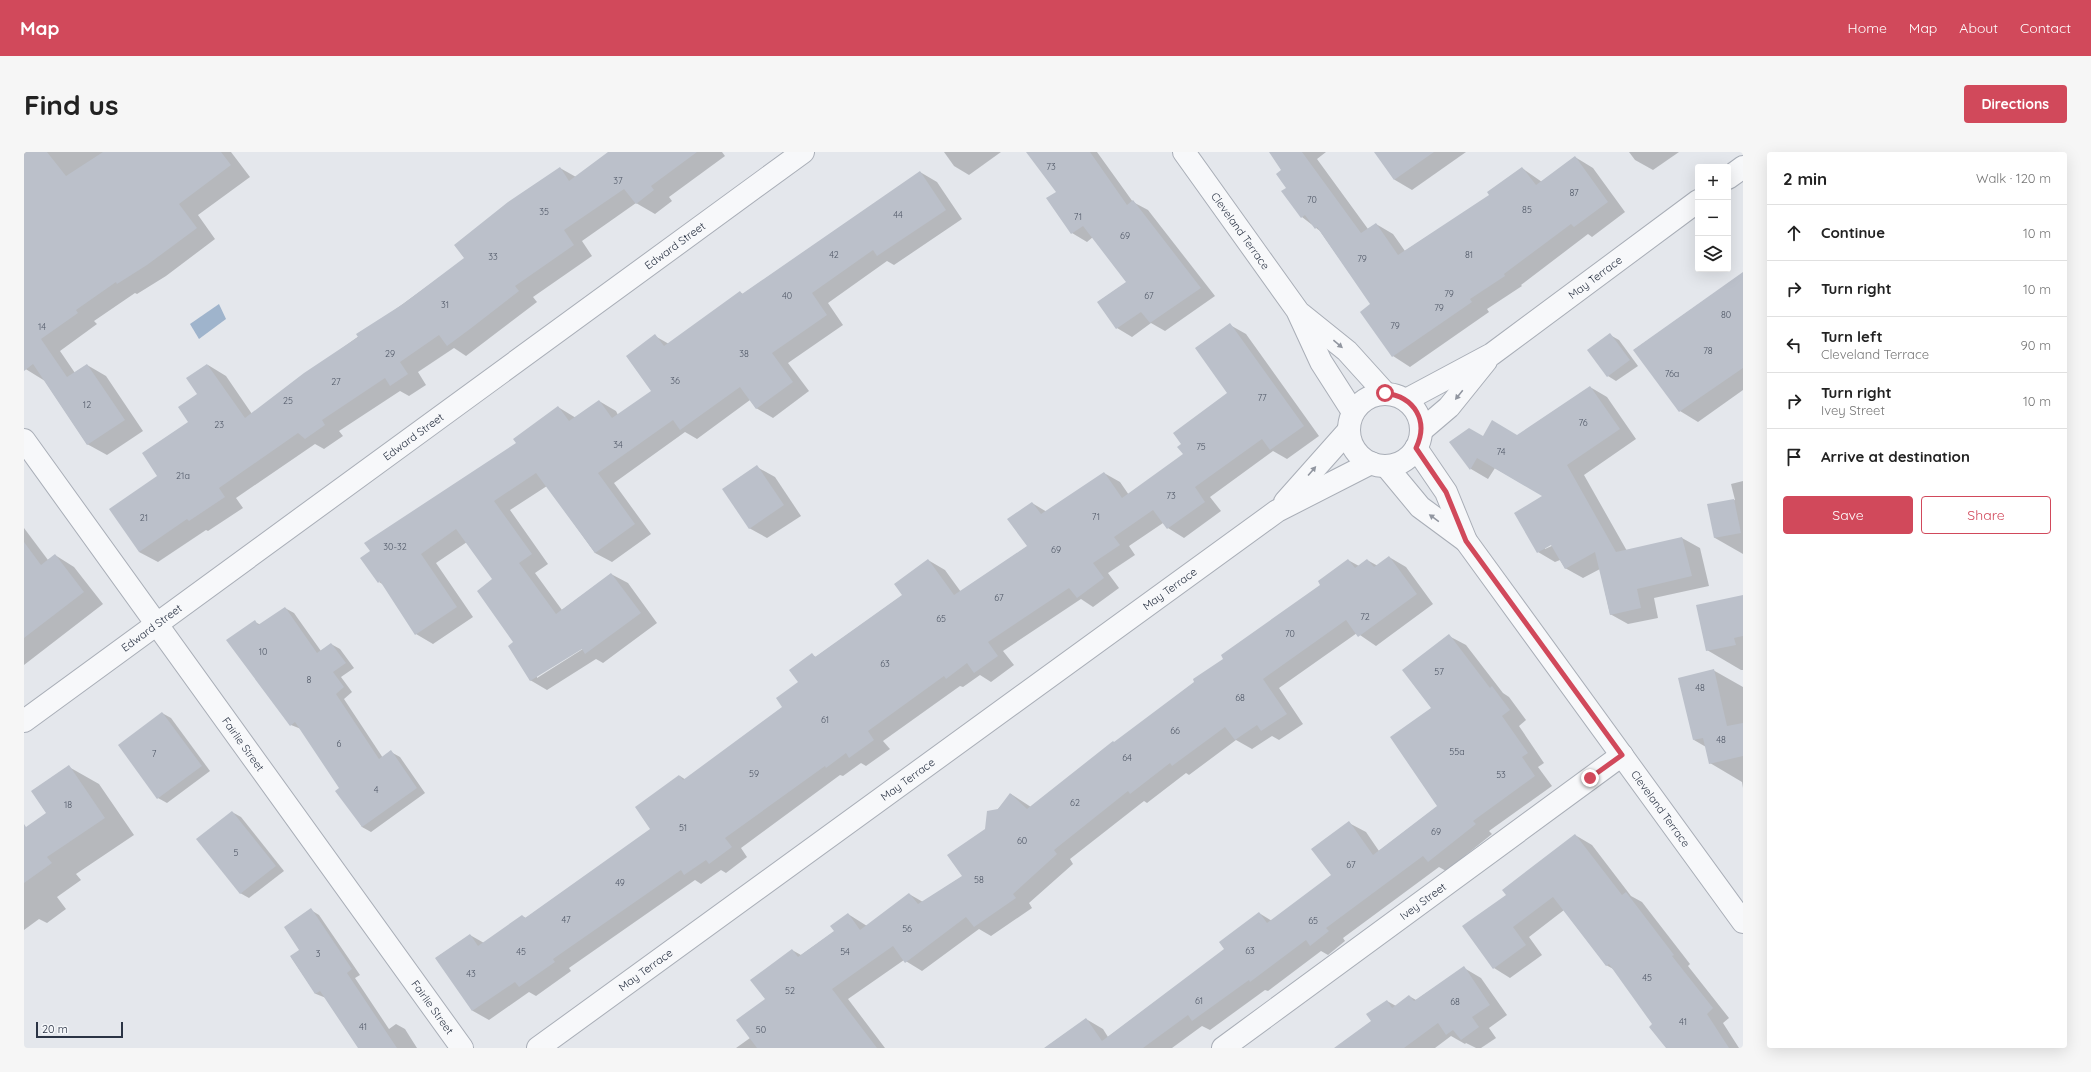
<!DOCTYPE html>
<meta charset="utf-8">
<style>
:root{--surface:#fff;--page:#f6f6f6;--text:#222;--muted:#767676;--line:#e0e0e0;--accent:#d1495b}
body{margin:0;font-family:Quicksand,sans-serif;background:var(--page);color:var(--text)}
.controls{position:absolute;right:12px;top:12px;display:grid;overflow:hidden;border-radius:4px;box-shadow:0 4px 16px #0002}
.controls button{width:36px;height:36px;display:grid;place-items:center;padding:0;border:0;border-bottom:1px solid var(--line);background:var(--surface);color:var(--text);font:20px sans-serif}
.scale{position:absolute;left:12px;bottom:10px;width:87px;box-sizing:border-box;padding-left:4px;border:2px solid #2b3445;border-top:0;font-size:11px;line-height:14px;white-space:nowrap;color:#2b3445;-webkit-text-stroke:3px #f4f6f9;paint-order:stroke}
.stop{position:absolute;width:12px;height:12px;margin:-9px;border:3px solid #d1495b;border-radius:50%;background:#fff}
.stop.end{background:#d1495b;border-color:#fff;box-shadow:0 1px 4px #0008}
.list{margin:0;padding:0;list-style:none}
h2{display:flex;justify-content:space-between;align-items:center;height:52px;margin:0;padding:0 16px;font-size:17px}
h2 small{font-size:13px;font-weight:400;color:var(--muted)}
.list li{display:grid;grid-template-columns:26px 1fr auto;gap:12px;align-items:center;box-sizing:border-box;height:56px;padding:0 16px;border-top:1px solid var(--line)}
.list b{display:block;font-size:15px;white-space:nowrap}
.list p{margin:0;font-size:13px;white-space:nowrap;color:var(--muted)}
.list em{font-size:13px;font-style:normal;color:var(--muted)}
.actions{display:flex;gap:8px;padding:12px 16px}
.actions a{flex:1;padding:9px 0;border:1px solid var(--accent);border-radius:4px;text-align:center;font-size:14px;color:var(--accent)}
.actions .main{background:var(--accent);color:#fff}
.icon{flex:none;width:22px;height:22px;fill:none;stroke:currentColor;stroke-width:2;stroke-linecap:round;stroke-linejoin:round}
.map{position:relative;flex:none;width:1719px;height:896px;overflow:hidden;border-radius:4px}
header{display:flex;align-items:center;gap:24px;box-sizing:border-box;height:56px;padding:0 20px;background:var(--accent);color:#fff}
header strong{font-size:19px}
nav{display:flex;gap:22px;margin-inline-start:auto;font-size:14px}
.intro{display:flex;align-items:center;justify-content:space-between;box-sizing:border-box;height:96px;padding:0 24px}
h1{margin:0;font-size:28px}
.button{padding:10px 18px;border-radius:4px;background:var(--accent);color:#fff;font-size:14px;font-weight:700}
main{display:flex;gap:24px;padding:0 24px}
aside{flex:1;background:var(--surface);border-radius:4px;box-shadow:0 4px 16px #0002}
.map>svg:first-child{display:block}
.water{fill:#9fb4cc}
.shadow{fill:#0003;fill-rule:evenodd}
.building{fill:#bbc0ca}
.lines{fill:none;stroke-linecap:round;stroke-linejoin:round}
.minor-casing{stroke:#a9aeb7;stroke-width:24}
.minor{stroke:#f7f8fa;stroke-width:22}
.oneway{fill:#9196a0}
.route{stroke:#d1495b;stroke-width:5}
.labels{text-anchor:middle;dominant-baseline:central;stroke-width:3;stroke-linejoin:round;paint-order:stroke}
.number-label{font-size:9px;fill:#4f5766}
.street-label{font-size:11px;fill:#2b3445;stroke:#f4f6f9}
</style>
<header>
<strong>Map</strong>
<nav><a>Home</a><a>Map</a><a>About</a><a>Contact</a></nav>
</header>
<div class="intro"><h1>Find us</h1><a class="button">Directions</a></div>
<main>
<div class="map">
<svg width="1719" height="896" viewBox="0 0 1719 896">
<rect width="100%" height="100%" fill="#e4e7ec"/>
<!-- water -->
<path class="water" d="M195,152L202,167L175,187L166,172Z"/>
<!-- shadow -->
<g class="shadow">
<path d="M0,0H207L226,25L174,63L191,87L142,124L113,142L111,141L70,169L73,172L36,199L51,221L63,213L82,224L119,279L83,303L63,292L21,229L0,216Z"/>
<path d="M586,0H698L701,4L645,45L648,49L631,62L612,51L558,89L568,104L509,145L513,150L442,204L430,196L394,220L402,233L385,244L376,239L315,279L319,284L300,297L291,292L212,346L219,356L184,379L182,378L134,410L115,400L135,324L165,270L184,213L202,224L228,262L442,106L536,16L552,25Z"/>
<path d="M920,0H977L945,23L930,14Z"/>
<path d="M1003,0H1073L1109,50L1124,58L1191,144L1141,179L1127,171L1108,185L1093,176L1074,150L1103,130L1069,85L1063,90L1048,81L1033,40Z"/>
<path d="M1246,0H1302L1293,7L1344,77L1352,72L1369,82L1381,99L1467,43L1498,16L1518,30L1551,5L1569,16L1601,60L1568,85L1564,82L1497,133L1498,134L1463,157L1465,160L1386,215L1369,204L1348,153L1296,79L1278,65L1263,36L1258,18Z"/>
<path d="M1351,0H1442L1388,38L1371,28Z"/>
<path d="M1605,0H1655L1629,18L1611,8Z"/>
<path d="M896,20L913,30L938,67L870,113L863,109L804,151L819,173L764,211L785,239L749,266L732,256L726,248L673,287L661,280L590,331L627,382L588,410L571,401L523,334L486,358L524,412L511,421L538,458L587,422L604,431L633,471L579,511L572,507L523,538L506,528L491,491L470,428L443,390L412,411L449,465L409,492L392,482L360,433L355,430L493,291L534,255L552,266L575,249L592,259L594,263L629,239L631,184L645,192L716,140L719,142ZM561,493L562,495L513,526V523Z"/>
<path d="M1719,121V238L1674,270L1656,259L1610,198Z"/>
<path d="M1206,173L1222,182L1295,284L1263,307L1249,299L1186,345L1197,359L1160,386L1144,376L1139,371L1105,394L1111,403L1084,421L1095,436L1069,455L1057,447L979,499L990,513L967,530L956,523L939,535L936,534L859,589L866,597L842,614L837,611L819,624L816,623L717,696L723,705L702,721L697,718L677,732L671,728L545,816L547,819L512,844L505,840L465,868L449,859L412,806L446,783L460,791L498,764L502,766L628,677L656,624L662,628L760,556L776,531L788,503L792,505L879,443L904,408L921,418L937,440L1004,394L1008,351L1023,360L1080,321L1096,330L1105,343L1160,303L1205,242Z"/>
<path d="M1586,183L1595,188L1614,214L1592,229L1584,224Z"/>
<path d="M1566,235L1583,245L1612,287L1560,323L1603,399L1658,386L1676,396L1685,434L1630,446L1634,466L1604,472L1586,462L1576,417L1559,426L1541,416L1536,408L1531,410L1514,400L1520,344L1471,316L1464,327L1447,317L1426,290L1459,285L1493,284ZM1531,390L1532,392L1521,397V395Z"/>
<path d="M733,315L751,325L777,364L743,386L725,376Z"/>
<path d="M1719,329V402L1691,386L1684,353L1711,348L1707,332Z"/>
<path d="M0,376L24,408L31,403L50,415L79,452L0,513Z"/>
<path d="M1365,405L1382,415L1409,452L1352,494L1333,481L1255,536L1279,572L1255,588L1248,584L1228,597L1212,588L1165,623L1162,621L1123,651L1120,649L1046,707L1049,712L1005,751L1008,756L967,784L955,777L898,819L880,808L824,847L861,896H712L726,886L742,847L768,798L777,803L811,779L824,762L843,774L885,742L899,750L939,724L962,678L974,657L987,642L1007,655L1298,433L1324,408L1335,414L1343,408L1354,414Z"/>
<path d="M1719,444V518H1717L1683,498Z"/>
<path d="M261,456L270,461L297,499L307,492L316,497L330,516L317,525L328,540L320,547L359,606L367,600L376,605L401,641L347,680L338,675L316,636L277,577L267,573L231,470L237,473Z"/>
<path d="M1425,484L1442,493L1479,541L1485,545L1502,568L1495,574L1520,611L1514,615L1528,634L1465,679L1468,682L1422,719L1415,715L1319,786L1321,789L1304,803L1297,799L1244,839L1241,838L1186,878L1178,874L1148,896H1021L1062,867L1079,877L1084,885L1202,797L1235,761L1248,769L1308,723L1325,671L1342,680L1355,699L1414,654L1409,556Z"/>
<path d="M1689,518L1719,535V636L1718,630L1686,611L1682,595L1670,588Z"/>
<path d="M138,561L147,566L186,619L143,651L134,646Z"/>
<path d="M45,615L75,632L110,683L52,722L57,728L33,745L42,757L23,771L15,767L0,778V678L24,661Z"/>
<path d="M208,660L217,665L260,719L225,746L216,741Z"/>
<path d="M1551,683L1568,693L1607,744L1618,750L1666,812L1664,814L1705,866L1699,871L1715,896H1643L1630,873L1591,818L1582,813L1540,758L1505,785L1518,803L1486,826L1470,816L1483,743Z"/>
<path d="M287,758L295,763L336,823L331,826L365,877L372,872L381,877L393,896H335L302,846L292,842L267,805L277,798Z"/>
<path d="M1440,816L1457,826L1483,863L1465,876L1472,886L1457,896H1452L1442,891L1441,892L1427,884L1411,896H1312L1349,870L1363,849L1372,854L1385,844L1392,848Z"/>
</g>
<!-- building -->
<g class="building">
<path d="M0,0H23L42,24L79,0H197L207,13L155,52L173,76L123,113L93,132L92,130L52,158L54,161L17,187L43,225L63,212L101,268L63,293L9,212L0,219Z"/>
<path d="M584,0H673L627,34L630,38L612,52L600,37L540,78L550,93L491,134L495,139L446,177L423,194L415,183L376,210L384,222L366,234L361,226L298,268L301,273L281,287L274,281L195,336L201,345L165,369L163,367L115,400L85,357L133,324L118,301L164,270L154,255L173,242L162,226L183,212L221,266L280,221L334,185L332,182L379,152L440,106L430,93L484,50L536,15L545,29Z"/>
<path d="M1002,0H1066L1103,53L1109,48L1177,136L1126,171L1117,160L1092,177L1073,150L1102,130L1059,74L1047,82L1022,46L1032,40Z"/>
<path d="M1245,0H1278L1337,81L1352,71L1374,103L1465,43L1463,40L1498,15L1512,33L1551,4L1584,50L1550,75L1547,72L1480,122L1481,124L1446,147L1448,150L1368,205L1336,160L1346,152L1293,75L1291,77L1281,63L1277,66L1257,39L1262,36L1252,22L1257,18Z"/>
<path d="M1350,0H1410L1370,28Z"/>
<path d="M896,19L922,58L853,104L849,98L788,141L803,163L748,201L769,230L732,257L716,235L656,278L649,268L574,321L611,372L571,401L512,321L470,349L508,402L495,411L532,462L587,421L617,461L561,502L558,497L506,529L484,494L489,490L453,439L468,427L432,377L397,402L433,455L391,483L356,429L354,431L336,406L346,399L340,391L492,291L489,287L534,254L545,269L575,248L588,266L627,239L602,204L631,182L640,194L716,139L718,142Z"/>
<path d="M1719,120V216L1655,260L1609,198Z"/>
<path d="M1206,171L1280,274L1246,298L1238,287L1171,335L1181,350L1143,377L1129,358L1090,385L1096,393L1069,411L1080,426L1053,446L1045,436L964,490L974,504L950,521L943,511L922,527L920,524L844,579L850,588L825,606L822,601L802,616L801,614L701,686L708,695L685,712L682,708L660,723L657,718L529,807L531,810L495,835L491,830L448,859L411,806L446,782L454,794L498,763L501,766L626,677L611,655L655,623L659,628L758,555L752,546L774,530L765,518L788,501L791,505L878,443L870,432L904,407L930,443L1003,394L983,367L1008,350L1017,362L1080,320L1098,346L1159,302L1153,295L1157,292L1149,281L1203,241L1171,196Z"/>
<path d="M1586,181L1606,208L1583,225L1563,198Z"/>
<path d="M1566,234L1596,277L1543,313L1592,400L1658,385L1668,424L1613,437L1617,456L1586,463L1571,400L1541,417L1527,393L1513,401L1490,361L1518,344L1453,306L1446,318L1425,290L1445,276L1459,284L1468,268L1493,283Z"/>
<path d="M733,313L760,353L725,377L698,337Z"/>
<path d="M1710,347L1717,381L1690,386L1683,352Z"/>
<path d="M0,390L17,413L31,402L60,440L0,486Z"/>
<path d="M1365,404L1393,442L1334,485L1322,468L1239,527L1263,562L1237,579L1233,573L1211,588L1201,575L1148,614L1146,611L1106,642L1104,639L1030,698L1033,702L989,742L992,746L950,775L942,765L881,811L869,794L808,837L853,896H733L712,868L741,847L726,828L768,797L774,805L810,779L806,774L824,761L836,778L885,741L894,752L938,724L923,703L961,677L963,659L974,657L986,641L1003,657L1089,589L1090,590L1170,530L1169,527L1199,507L1197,503L1296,433L1294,429L1324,407L1331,416L1343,407L1350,415Z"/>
<path d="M1719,443V484L1710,486L1712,493L1682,499L1672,453Z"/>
<path d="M261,455L293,501L307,491L322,511L309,520L320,535L312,542L355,607L367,598L393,636L338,675L311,639L315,636L271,570L266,574L202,488L231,468L234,473Z"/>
<path d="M1425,482L1466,536L1468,534L1486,558L1478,564L1504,601L1498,605L1511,624L1449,669L1452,672L1404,710L1399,704L1302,776L1305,779L1286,794L1282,788L1226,830L1225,828L1168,869L1164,863L1119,896H1020L1062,866L1078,889L1200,797L1195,790L1235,760L1243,771L1307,723L1287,697L1325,669L1349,703L1413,654L1366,585L1407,556L1378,518Z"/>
<path d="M1690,517L1703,574L1719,571V604L1685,612L1679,586L1669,588L1654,526Z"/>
<path d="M138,560L178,614L133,647L94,593Z"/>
<path d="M45,613L81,666L23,705L28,711L0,731V672L2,675L22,661L7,639Z"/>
<path d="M208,659L252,714L216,742L172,687Z"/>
<path d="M1551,682L1598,743L1602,740L1650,803L1648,804L1689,856L1683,862L1705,896H1642L1625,875L1628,872L1585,812L1582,814L1529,745L1489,775L1502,793L1469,817L1438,774L1482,743L1478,738Z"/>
<path d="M287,756L328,817L323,821L373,896H334L296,839L291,842L266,804L275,798L260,775Z"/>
<path d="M1440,814L1466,853L1448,865L1455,875L1437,888L1429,878L1422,883L1414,871L1380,896H1310L1347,869L1342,862L1363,848L1368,856L1385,843L1390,849Z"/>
</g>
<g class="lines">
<defs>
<g id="minor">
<path id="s1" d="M1160,0L1273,158L1297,210L1329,260"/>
<path d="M1704,26L1719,15"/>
<path d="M1277,162L1323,199L1361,241"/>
<circle cx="1361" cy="278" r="36"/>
<path id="s2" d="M1382,248L1468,202L1674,49"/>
<path d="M1398,278L1425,255L1462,209"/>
<path id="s3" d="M0,288L438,896"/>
<path id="s4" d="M1392,296L1422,340L1442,389L1719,770"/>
<path d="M1362,314L1396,355L1442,389"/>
<path d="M1261,350L1325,278"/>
<path id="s5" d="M0,569L779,0"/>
<path id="s6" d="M514,896L1253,359L1347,311"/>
<path id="s7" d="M1199,896L1598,603"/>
</g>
</defs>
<!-- minor casing -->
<use href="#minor" class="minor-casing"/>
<!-- minor -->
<use href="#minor" class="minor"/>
</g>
<!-- one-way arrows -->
<defs><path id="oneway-solid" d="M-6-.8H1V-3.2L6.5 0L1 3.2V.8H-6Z"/></defs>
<g class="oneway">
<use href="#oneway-solid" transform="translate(1314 192) rotate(40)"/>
<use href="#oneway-solid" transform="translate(1435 243) rotate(129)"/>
<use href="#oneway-solid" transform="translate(1288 319) rotate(-49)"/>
<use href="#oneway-solid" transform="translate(1410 366) rotate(-144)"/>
</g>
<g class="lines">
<!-- route -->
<path class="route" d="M1361,241C1391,245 1405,269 1392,296L1422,340L1442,389L1598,603L1566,626"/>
</g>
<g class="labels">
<!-- number labels -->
<g class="number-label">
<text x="1027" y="14">73</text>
<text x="594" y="28">37</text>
<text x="1550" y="40">87</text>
<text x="1288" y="47">70</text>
<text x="1503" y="57">85</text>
<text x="520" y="59">35</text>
<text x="874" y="62">44</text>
<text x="1054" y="64">71</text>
<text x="1101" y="83">69</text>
<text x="810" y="102">42</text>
<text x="1445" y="102">81</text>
<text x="469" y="104">33</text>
<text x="1338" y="106">79</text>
<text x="1425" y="141">79</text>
<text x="763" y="143">40</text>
<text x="1125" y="143">67</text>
<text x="421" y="152">31</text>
<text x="1415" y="155">79</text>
<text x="1702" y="162">80</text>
<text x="1371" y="173">79</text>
<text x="18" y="174">14</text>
<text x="1684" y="198">78</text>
<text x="366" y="201">29</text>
<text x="720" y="201">38</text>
<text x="1648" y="221">76a</text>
<text x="651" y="228">36</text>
<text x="312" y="229">27</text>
<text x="1238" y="245">77</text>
<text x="264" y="248">25</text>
<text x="63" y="252">12</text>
<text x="1559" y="270">76</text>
<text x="195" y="272">23</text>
<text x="594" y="292">34</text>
<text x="1177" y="294">75</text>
<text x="1477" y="299">74</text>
<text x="159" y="323">21a</text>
<text x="1147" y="343">73</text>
<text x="1072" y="364">71</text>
<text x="120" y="365">21</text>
<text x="371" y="394">30-32</text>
<text x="1032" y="397">69</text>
<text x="975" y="445">67</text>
<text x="1341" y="464">72</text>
<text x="917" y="466">65</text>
<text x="1266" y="481">70</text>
<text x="239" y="499">10</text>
<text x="861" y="511">63</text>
<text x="1415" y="519">57</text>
<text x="285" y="527">8</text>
<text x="1676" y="535">48</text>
<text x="1216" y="545">68</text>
<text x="801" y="567">61</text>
<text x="1151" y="578">66</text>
<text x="1697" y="587">48</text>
<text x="315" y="591">6</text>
<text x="1433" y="599">55a</text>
<text x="130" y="601">7</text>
<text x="1103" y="605">64</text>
<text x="730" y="621">59</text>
<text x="1477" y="622">53</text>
<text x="352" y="637">4</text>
<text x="1051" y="650">62</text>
<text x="44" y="652">18</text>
<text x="659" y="675">51</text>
<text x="1412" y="679">69</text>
<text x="998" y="688">60</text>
<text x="212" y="700">5</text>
<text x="1327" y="712">67</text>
<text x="955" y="727">58</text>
<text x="596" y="730">49</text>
<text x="542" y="767">47</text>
<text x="1289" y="768">65</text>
<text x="883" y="776">56</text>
<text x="1226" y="798">63</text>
<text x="497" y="799">45</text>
<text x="821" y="799">54</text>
<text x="294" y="801">3</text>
<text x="447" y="821">43</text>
<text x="1623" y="825">45</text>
<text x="766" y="838">52</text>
<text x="1175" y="848">61</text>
<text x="1431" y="849">68</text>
<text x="1659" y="869">41</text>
<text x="339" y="874">41</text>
<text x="737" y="877">50</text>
</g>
<!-- street labels -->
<g class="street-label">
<text stroke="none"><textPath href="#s1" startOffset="97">Cleveland Terrace</textPath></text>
<text stroke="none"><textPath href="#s5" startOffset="806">Edward Street</textPath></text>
<text stroke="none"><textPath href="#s2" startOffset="226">May Terrace</textPath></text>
<text stroke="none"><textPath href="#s5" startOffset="482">Edward Street</textPath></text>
<text stroke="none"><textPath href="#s6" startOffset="781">May Terrace</textPath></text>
<text stroke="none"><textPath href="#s5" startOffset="158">Edward Street</textPath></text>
<text stroke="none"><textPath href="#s3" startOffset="375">Fairlie Street</textPath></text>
<text stroke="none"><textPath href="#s6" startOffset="457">May Terrace</textPath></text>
<text stroke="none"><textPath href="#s4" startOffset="437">Cleveland Terrace</textPath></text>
<text stroke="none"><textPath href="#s7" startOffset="248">Ivey Street</textPath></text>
<text stroke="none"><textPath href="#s6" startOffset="133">May Terrace</textPath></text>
<text stroke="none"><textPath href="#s3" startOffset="699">Fairlie Street</textPath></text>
</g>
</g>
</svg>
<div class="controls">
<button>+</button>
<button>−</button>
<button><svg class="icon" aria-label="layers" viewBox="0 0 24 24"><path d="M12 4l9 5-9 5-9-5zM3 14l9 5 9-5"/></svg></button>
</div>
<div class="scale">20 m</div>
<div class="stop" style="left:1361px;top:241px"></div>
<div class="stop end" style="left:1566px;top:626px"></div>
</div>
<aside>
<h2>2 min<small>Walk · 120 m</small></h2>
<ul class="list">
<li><svg class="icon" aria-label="ahead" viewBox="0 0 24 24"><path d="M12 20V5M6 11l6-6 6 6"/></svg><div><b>Continue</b></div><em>10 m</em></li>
<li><svg class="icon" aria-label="right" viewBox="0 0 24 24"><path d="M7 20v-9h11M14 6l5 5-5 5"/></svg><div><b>Turn right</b></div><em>10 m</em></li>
<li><svg class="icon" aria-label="left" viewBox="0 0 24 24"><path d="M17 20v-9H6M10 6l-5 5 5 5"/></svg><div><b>Turn left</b><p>Cleveland Terrace</p></div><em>90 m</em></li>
<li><svg class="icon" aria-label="right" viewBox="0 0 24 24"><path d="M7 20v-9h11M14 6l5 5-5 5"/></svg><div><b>Turn right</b><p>Ivey Street</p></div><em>10 m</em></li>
<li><svg class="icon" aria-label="arrive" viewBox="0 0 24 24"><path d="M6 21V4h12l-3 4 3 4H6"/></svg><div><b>Arrive at destination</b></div></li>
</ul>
<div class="actions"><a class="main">Save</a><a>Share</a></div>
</aside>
</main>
